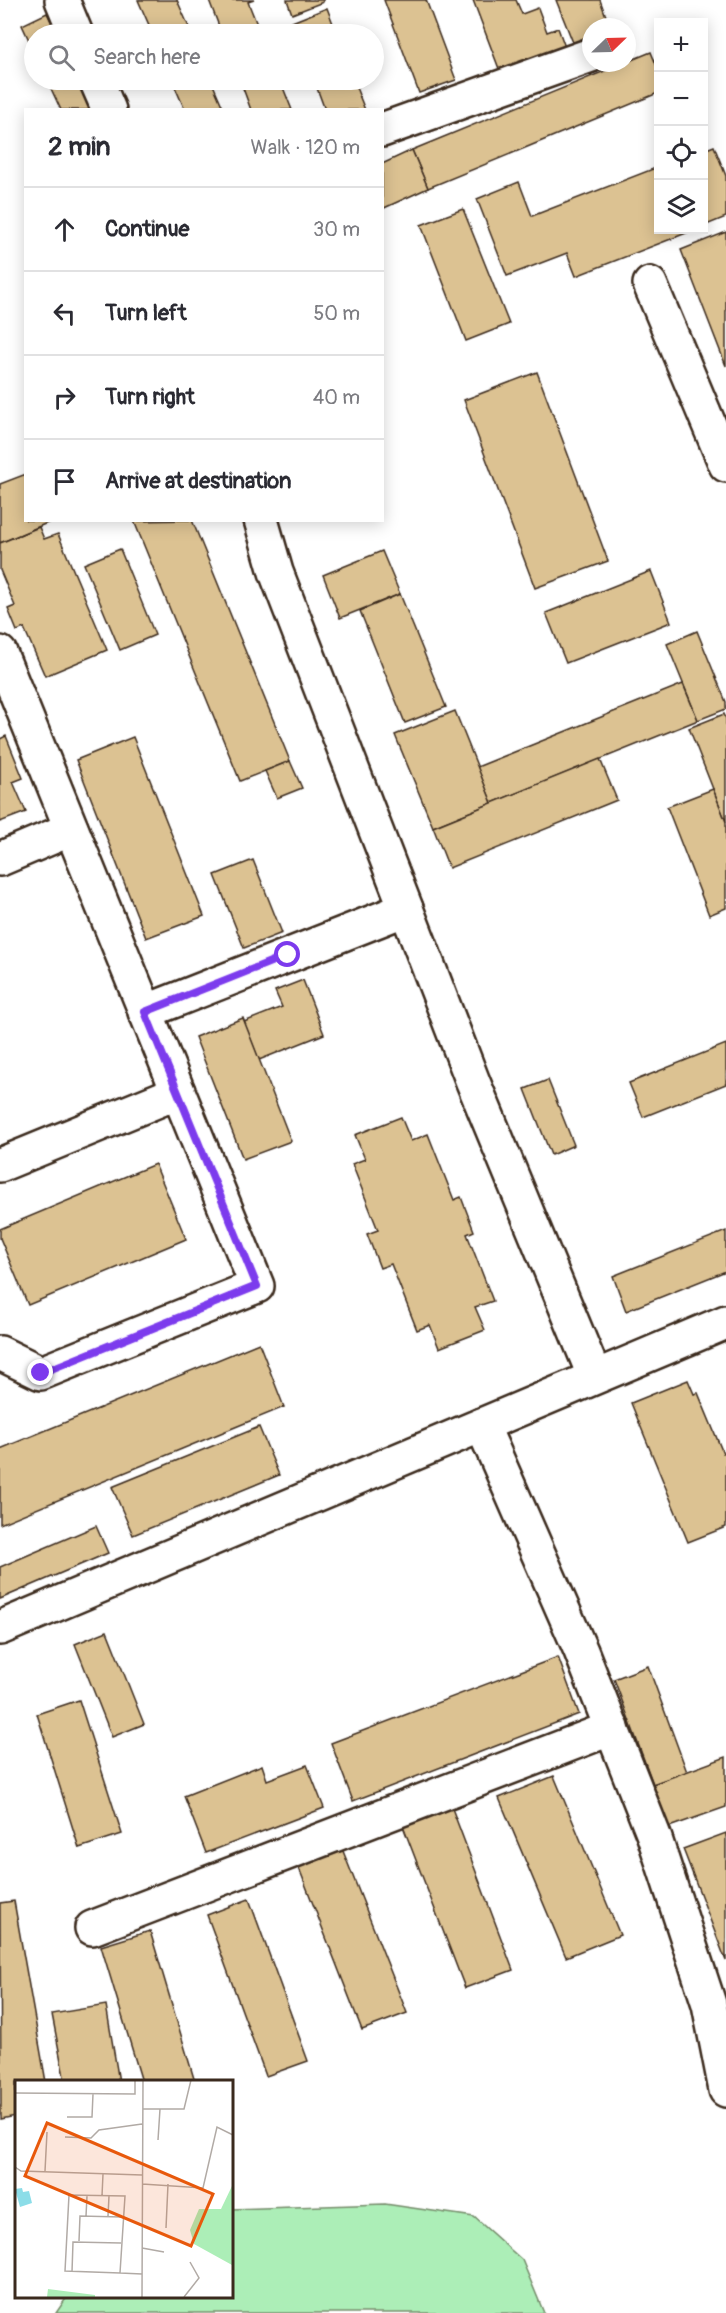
<!DOCTYPE html>
<meta charset="utf-8">
<style>
:root{--surface:#fff;--page:#f7f7f7;--text:#2b2b33;--muted:#7c7c81;--line:#e1e1e2}
body{margin:0;font-family:Pangolin,sans-serif;background:var(--page);color:var(--text)}
.controls{position:absolute;right:18px;top:18px;display:grid;overflow:hidden;border-radius:0px;box-shadow:0 3px 15px #0003}
.controls button{width:54px;height:54px;display:grid;place-items:center;padding:0;border:0;border-bottom:2px solid var(--line);background:var(--surface);color:var(--text);font:30px sans-serif}
.compass{position:absolute;left:582px;top:18px;width:54px;height:54px;border-radius:50%;background:var(--surface);box-shadow:0 3px 15px #0003;rotate:67deg}
.stop{position:absolute;width:18px;height:18px;margin:-14px;border:4px solid #7c3aed;border-radius:50%;background:#fff}
.stop.end{background:#7c3aed;border-color:#fff;box-shadow:0 2px 6px #0008}
.list{margin:0;padding:0;list-style:none}
h2{display:flex;justify-content:space-between;align-items:center;height:78px;margin:0;padding:0 24px;font-size:26px}
h2 small{font-size:20px;font-weight:400;color:var(--muted)}
.list li{display:grid;grid-template-columns:39px 1fr auto;gap:18px;align-items:center;box-sizing:border-box;height:84px;padding:0 24px;border-top:2px solid var(--line)}
.list b{display:block;font-size:22px;white-space:nowrap}
.list em{font-size:20px;font-style:normal;color:var(--muted)}
.icon{flex:none;width:33px;height:33px;fill:none;stroke:currentColor;stroke-width:2;stroke-linecap:round;stroke-linejoin:round}
.map{position:relative;flex:none;width:726px;height:2313px;overflow:hidden}
.search{position:absolute;background:var(--surface);box-shadow:0 3px 15px #0003;left:24px;top:24px;width:360px;height:66px;display:flex;align-items:center;gap:15px;box-sizing:border-box;padding:0 21px;border-radius:33px;color:var(--muted);font-size:22px}
.panel{position:absolute;background:var(--surface);box-shadow:0 3px 15px #0003;left:24px;top:108px;width:360px;height:414px;border-radius:0px}
.map>svg:first-child{display:block}
.green{fill:#aceeb7;stroke:#748c6a;stroke-width:1.5}
.building{fill:#dcc292;stroke:#3b2a1e;stroke-width:1.5}
.lines{fill:none;stroke-linecap:round;stroke-linejoin:round}
.minor-casing{stroke:#3b2a1e;stroke-width:38}
.minor{stroke:#fff;stroke-width:33}
.route{stroke:#7c3aed;stroke-width:8}
.inset-road{fill:none;stroke:#b1aaa5;stroke-width:1.5}
.view{fill:#e8590c;fill-opacity:0.15;stroke:#e8590c;stroke-width:3}
.inset-edge{fill:none;stroke:#3b2a1e;stroke-width:3}
</style>
<div class="map">
<svg width="726" height="2313" viewBox="0 0 726 2313">
<rect width="100%" height="100%" fill="#fff"/>
<filter id="ink" filterUnits="userSpaceOnUse"><feTurbulence type="fractalNoise" baseFrequency=".0167" numOctaves="2"/><feDisplacementMap in="SourceGraphic" scale="12" xChannelSelector="R" yChannelSelector="G"/><feConvolveMatrix kernelMatrix="1 2 1 2 8 2 1 2 1" color-interpolation-filters="sRGB"/></filter>
<g filter="url(#ink)">
<!-- green -->
<path class="green" d="M385,2204L474,2217L522,2260L544,2313H56L67,2297L231,2296V2209Z"/>
<!-- building -->
<g class="building">
<path d="M138,0H177L192,34H153Z"/>
<path d="M209,0H254L248,2L258,27L237,34H222Z"/>
<path d="M287,0H323V2L292,14Z"/>
<path d="M384,0H426L456,80L419,93Z"/>
<path d="M473,0H516L522,14L538,8L547,32L558,28L566,50L501,74Z"/>
<path d="M556,0H600L610,27H591V38L574,45Z"/>
<path d="M327,8L337,34H297L292,22Z"/>
<path d="M47,13L57,34H34V51L22,25Z"/>
<path d="M651,52L658,69V93L428,188L412,150Z"/>
<path d="M47,80H78L91,110H61Z"/>
<path d="M172,80H211L224,110H185Z"/>
<path d="M240,80H280L292,110H251Z"/>
<path d="M314,80H353L365,110H325Z"/>
<path d="M714,146L726,176V217L704,226V150Z"/>
<path d="M412,150L428,188L382,209V164Z"/>
<path d="M658,167V230H694L576,276L567,253L507,276L477,199L519,182L532,216Z"/>
<path d="M463,209L509,324L466,341L421,225Z"/>
<path d="M726,232V366L681,250Z"/>
<path d="M537,372L608,561L535,588L464,400Z"/>
<path d="M26,474V520L52,521L0,543V484Z"/>
<path d="M192,520L290,761L240,781L134,521Z"/>
<path d="M39,527L44,539L58,534L107,650L45,676L24,628L17,631L8,609L15,606L0,570V543Z"/>
<path d="M120,549L155,635L120,650L84,564Z"/>
<path d="M382,551L400,594L340,618L323,575Z"/>
<path d="M651,571L671,622L566,663L546,613Z"/>
<path d="M400,594L446,707L405,723L360,611Z"/>
<path d="M697,631L726,702V709L698,720L667,644Z"/>
<path d="M683,684L698,720L492,803L477,767Z"/>
<path d="M455,711L492,803L433,827L395,735Z"/>
<path d="M724,714L726,719V822L689,728Z"/>
<path d="M6,736L23,778L13,782L26,812L0,822V739Z"/>
<path d="M133,737L204,916L146,938L76,760Z"/>
<path d="M600,759L617,800L449,868L433,827Z"/>
<path d="M290,761L302,788L277,798L265,771Z"/>
<path d="M713,789L726,822V908L709,915L667,807Z"/>
<path d="M253,860L282,933L244,948L215,875Z"/>
<path d="M303,980L324,1034L259,1060L244,1022L282,1007L275,991Z"/>
<path d="M243,1018L291,1141L243,1159L195,1037Z"/>
<path d="M726,1044V1084L643,1117L629,1083Z"/>
<path d="M548,1080L574,1145L551,1155L525,1089Z"/>
<path d="M401,1117L411,1141L428,1134L454,1200L461,1197L474,1231L467,1234L493,1301L475,1307L485,1330L439,1348L430,1325L417,1330L391,1264L380,1268L367,1234L378,1230L352,1164L365,1159L355,1135Z"/>
<path d="M155,1164L186,1239L28,1305L0,1238V1229Z"/>
<path d="M726,1231V1271L626,1311L613,1276Z"/>
<path d="M259,1343L284,1407L0,1524V1449Z"/>
<path d="M688,1380L694,1394L698,1393L723,1453L726,1452V1527L688,1542L631,1403Z"/>
<path d="M259,1427L279,1475L133,1535L112,1487Z"/>
<path d="M96,1526L108,1553L0,1599V1567Z"/>
<path d="M107,1631L144,1724L112,1737L75,1644Z"/>
<path d="M558,1657L579,1714L353,1801L331,1743Z"/>
<path d="M648,1666L687,1772L653,1784L614,1679Z"/>
<path d="M79,1700L122,1834L79,1848L37,1714Z"/>
<path d="M726,1757V1807L669,1827L653,1784Z"/>
<path d="M262,1765L267,1780L307,1765L324,1808L206,1853L184,1796Z"/>
<path d="M554,1776L620,1935L566,1957L499,1798Z"/>
<path d="M450,1803L513,1970L465,1988L401,1821Z"/>
<path d="M726,1833V1961L683,1849Z"/>
<path d="M341,1846L407,2013L362,2030L297,1863Z"/>
<path d="M249,1899L308,2061L266,2076L207,1915Z"/>
<path d="M14,1901L46,2082H16V2116L1,2119L0,1903Z"/>
<path d="M150,1931L195,2082H142L101,1946Z"/>
<path d="M106,2005L119,2082H65L52,2014Z"/>
</g>
<g class="lines">
<defs>
<g id="minor">
<path d="M62,0L76,34"/>
<path d="M96,80L109,110"/>
<path d="M382,130L591,55"/>
<path d="M650,284L726,465"/>
<path d="M261,520L276,572L473,1082L594,1375"/>
<path d="M0,653L257,1286L41,1373L0,1353"/>
<path d="M0,859L71,829"/>
<path d="M145,1012L406,909"/>
<path d="M0,1165L178,1092"/>
<path d="M482,1425L581,1651L654,1836L709,2004L726,2090"/>
<path d="M0,1628L726,1322"/>
<path d="M92,1928L612,1728"/>
</g>
</defs>
<!-- minor casing -->
<use href="#minor" class="minor-casing"/>
<!-- minor -->
<use href="#minor" class="minor"/>
</g>
</g>
<g class="lines" filter="url(#ink)">
<!-- route -->
<path class="route" d="M41,1373L257,1286L145,1012L288,955"/>
</g>
<!-- overview -->
<g transform="translate(15 2080)">
<rect width="218" height="218" fill="#fff"/>
<path d="M217,106V185L179,164L175,150L184,129H206ZM33,209L80,215V217H32Z" fill="#aceeb7"/>
<path d="M7,108L8,112L14,111L17,123L5,127L0,109Z" fill="#8cdde8"/>
<path class="inset-road" d="M0,13L120,14V0M128,29H169L176,0M52,37H77L78,14M50,57L76,58L84,50L127,44M143,60L145,29M0,87L6,91L127,95M30,91L32,52M127,104L188,108L202,47L218,55M87,116L88,94M71,136L72,116M93,136L94,116M151,148L153,104M64,161L65,136L107,137M127,168L149,172M57,192L58,162L106,163M105,193L110,116L54,115L50,191L105,193L127,194M127,217L128,0M169,217L184,198L175,182"/>
<path class="view" d="M32,43L198,114L176,166L10,96Z"/>
<rect width="218" height="218" class="inset-edge"/>
</g>
</svg>
<div class="controls">
<button>+</button>
<button>−</button>
<button><svg class="icon" aria-label="locate" viewBox="0 0 24 24"><circle cx="12" cy="12" r="6"/><path d="M12 2v4M12 18v4M2 12h4M18 12h4"/></svg></button>
<button><svg class="icon" aria-label="layers" viewBox="0 0 24 24"><path d="M12 4l9 5-9 5-9-5zM3 14l9 5 9-5"/></svg></button>
</div>
<svg class="compass" viewBox="-18 -18 36 36"><path d="M0-13l5 13h-10z" fill="#e53935"/><path d="M0 13l5-13h-10z" fill="#7c7c81"/></svg>
<div class="stop" style="left:288px;top:955px"></div>
<div class="stop end" style="left:41px;top:1373px"></div>
<div class="search"><svg class="icon" aria-label="search" viewBox="0 0 24 24"><circle cx="10" cy="10" r="6"/><path d="M15 15l6 6"/></svg>Search here</div>
<section class="panel">
<h2>2 min<small>Walk · 120 m</small></h2>
<ul class="list">
<li><svg class="icon" aria-label="ahead" viewBox="0 0 24 24"><path d="M12 20V5M6 11l6-6 6 6"/></svg><div><b>Continue</b></div><em>30 m</em></li>
<li><svg class="icon" aria-label="left" viewBox="0 0 24 24"><path d="M17 20v-9H6M10 6l-5 5 5 5"/></svg><div><b>Turn left</b></div><em>50 m</em></li>
<li><svg class="icon" aria-label="right" viewBox="0 0 24 24"><path d="M7 20v-9h11M14 6l5 5-5 5"/></svg><div><b>Turn right</b></div><em>40 m</em></li>
<li><svg class="icon" aria-label="arrive" viewBox="0 0 24 24"><path d="M6 21V4h12l-3 4 3 4H6"/></svg><div><b>Arrive at destination</b></div></li>
</ul>
</section>
</div>
